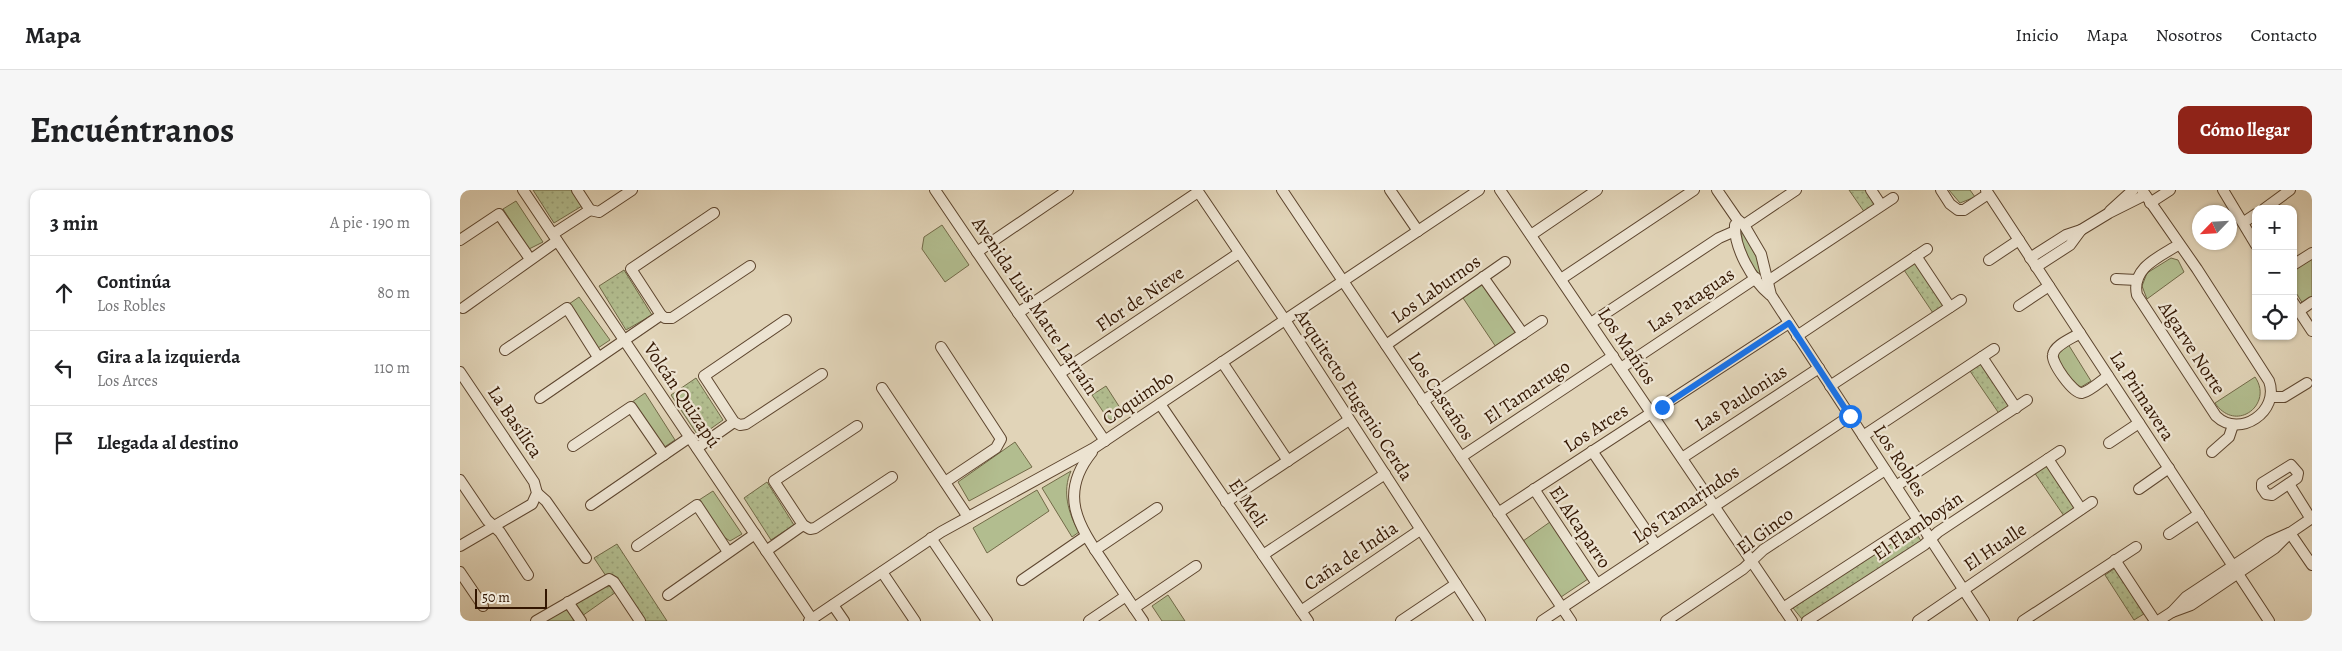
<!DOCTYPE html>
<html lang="es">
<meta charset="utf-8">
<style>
:root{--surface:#fff;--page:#f6f6f6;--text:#202124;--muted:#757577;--line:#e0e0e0;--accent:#8f2418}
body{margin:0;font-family:Alegreya,serif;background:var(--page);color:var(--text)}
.controls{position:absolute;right:15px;top:15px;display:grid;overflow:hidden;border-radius:10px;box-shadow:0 1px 4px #0004}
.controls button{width:45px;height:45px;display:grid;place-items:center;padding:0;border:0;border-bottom:1px solid var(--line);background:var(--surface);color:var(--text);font:25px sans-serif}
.compass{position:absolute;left:1732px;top:15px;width:45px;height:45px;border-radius:50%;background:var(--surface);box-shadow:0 1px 4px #0004;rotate:245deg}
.scale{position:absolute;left:15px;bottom:12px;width:72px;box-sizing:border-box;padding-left:5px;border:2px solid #331601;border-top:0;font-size:14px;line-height:18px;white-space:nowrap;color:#331601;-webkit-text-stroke:4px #ece3d1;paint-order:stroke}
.stop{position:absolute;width:15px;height:15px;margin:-11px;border:4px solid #1a73e8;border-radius:50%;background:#fff}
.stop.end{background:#1a73e8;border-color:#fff;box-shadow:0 1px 5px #0008}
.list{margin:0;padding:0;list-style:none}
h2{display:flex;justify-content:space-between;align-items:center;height:65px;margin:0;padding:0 20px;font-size:21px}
h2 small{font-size:16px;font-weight:400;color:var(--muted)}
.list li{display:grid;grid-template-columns:32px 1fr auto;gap:15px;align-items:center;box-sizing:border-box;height:75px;padding:0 20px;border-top:1px solid var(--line)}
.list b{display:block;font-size:19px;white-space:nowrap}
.list p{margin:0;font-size:16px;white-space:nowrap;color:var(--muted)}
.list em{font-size:16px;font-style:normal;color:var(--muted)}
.icon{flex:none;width:28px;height:28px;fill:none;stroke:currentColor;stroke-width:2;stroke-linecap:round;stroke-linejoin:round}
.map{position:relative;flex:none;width:1852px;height:431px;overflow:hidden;border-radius:10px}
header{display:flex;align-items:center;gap:30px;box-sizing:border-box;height:70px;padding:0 25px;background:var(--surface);border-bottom:1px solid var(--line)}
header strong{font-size:24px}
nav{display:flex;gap:28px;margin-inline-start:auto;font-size:18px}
.intro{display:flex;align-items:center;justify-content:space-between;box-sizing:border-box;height:120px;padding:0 30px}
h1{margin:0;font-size:35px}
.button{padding:12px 22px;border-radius:10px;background:var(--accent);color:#fff;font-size:18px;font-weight:700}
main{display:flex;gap:30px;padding:0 30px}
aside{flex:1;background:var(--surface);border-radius:10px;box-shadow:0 1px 4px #0004}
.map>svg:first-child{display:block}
.grass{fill:#b2bd8f;stroke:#726a48}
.park{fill:url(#park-dots);stroke:#726a48}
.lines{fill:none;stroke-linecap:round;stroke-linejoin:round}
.minor-casing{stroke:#5e462f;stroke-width:12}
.minor{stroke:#ece3d1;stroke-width:10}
.route{stroke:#1a73e8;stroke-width:6}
.labels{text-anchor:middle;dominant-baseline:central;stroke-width:4.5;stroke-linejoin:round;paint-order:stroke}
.street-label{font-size:19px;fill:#331601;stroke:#ece3d1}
</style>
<header>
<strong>Mapa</strong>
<nav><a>Inicio</a><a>Mapa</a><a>Nosotros</a><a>Contacto</a></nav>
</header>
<div class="intro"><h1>Encuéntranos</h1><a class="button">Cómo llegar</a></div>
<main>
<aside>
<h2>3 min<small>A pie · 190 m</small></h2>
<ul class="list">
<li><svg class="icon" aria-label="ahead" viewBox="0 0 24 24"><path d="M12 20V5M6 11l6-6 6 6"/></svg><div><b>Continúa</b><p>Los Robles</p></div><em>80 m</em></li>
<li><svg class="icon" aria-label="left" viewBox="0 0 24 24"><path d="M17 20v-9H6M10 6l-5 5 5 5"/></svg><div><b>Gira a la izquierda</b><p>Los Arces</p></div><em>110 m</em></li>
<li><svg class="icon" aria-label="arrive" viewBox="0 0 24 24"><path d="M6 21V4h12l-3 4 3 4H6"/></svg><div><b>Llegada al destino</b></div></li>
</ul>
</aside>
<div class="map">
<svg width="1852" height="431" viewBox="0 0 1852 431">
<defs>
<pattern id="park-dots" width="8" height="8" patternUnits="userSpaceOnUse" patternTransform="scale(1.25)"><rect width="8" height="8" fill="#b2bd8f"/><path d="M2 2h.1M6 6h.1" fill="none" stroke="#9aa27a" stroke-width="1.8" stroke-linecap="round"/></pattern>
</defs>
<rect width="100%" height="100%" fill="#e1d4b8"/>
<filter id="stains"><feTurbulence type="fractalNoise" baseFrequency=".004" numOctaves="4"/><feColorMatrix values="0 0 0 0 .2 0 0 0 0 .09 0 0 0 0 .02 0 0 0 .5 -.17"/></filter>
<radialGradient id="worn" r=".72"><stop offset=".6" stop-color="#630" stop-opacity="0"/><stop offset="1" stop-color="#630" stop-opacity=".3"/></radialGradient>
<!-- grass -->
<g class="grass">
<path d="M1489,0H1510L1515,7L1500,13Z"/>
<path d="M56,11L83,52L69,59L43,19Z"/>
<path d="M482,35L509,75L485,92L462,59L464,47Z"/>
<path d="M1282,40L1298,70L1301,85C1288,76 1280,55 1282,40Z"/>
<path d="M1711,68L1718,70L1724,82L1687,109L1682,96L1687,83Z"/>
<path d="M1852,69V109L1843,114L1833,98V81Z"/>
<path d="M1023,94L1057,143L1036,157L1003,108Z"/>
<path d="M119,107L150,150L138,158L109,114Z"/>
<path d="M1608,154L1631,191L1621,197L1614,196L1597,171V163Z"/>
<path d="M1795,187C1814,214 1776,244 1755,213Z"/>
<path d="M185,203L215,250L203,258L172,212Z"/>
<path d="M555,252L572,277L509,311L498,292Z"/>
<path d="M611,281C602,301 608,323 619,342L612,347L582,298Z"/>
<path d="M577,300L589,321L527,363L513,338Z"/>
<path d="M253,301L282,344L270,351L264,347L239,310Z"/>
<path d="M1090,332L1128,389L1101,407L1063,351Z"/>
<path d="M708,405L725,431H702L692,416Z"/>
<path d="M103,419L108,420L114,431H84Z"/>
</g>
<!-- park -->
<g class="park">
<path d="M73,0H112L122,16L94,33Z"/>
<path d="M1389,0H1407L1417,15L1405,23Z"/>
<path d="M1456,72L1484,115L1473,123L1444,80Z"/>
<path d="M164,80L192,125L166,140L139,96Z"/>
<path d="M1522,173L1552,217L1540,225L1510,181Z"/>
<path d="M236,188L263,230L239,247L211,205Z"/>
<path d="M646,196L664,224L655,230L648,229L632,205Z"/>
<path d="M1586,274L1616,318L1604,326L1574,282Z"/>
<path d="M307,292L334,335L311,350L284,308Z"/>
<path d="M1453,338L1461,351L1342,429L1333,418Z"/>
<path d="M157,354L207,431H184L153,385L146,386L134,368Z"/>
<path d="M1657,377L1687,422L1674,430L1645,385Z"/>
<path d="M145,395L149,396L156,402L122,426L115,416L116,413Z"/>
</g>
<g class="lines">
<defs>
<g id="minor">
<path d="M63,0L352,429"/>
<path d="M117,0L130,20"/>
<path d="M475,0L645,251"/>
<path d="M737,0L825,130L1020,431"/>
<path d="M822,0L1111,431"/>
<path d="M930,0L958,41"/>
<path d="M1040,0L1332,431"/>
<path d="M1257,0L1277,29L1284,35L1301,64L1311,105L1524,431"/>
<path d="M1411,0L1421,15"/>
<path d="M1481,0L1490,14L1498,20H1504L1528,4"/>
<path d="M1526,0L1809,431"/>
<path d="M1682,0L1737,79L1809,191C1820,221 1780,249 1756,226L1677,105C1671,78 1699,67 1718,55"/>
<path d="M1763,0L1796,55"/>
<path d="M1690,13L1710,0"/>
<path d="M1804,19L1830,0"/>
<path d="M130,20L139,22L172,0"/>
<path d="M1650,21L1673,0"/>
<path d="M254,23L171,79L201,125L205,128H212L290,76"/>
<path d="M1784,32L1796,24"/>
<path d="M1275,35C1274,58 1292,90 1310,105"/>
<path d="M1284,35L1336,0"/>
<path d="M93,44L130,20"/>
<path d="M1071,45L1137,0"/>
<path d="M0,50L39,24L70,69"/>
<path d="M517,62L608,0"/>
<path d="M1456,66L1490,117"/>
<path d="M1570,68L1606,45L1621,40L1649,23L1685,5"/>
<path d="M1529,70L1559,50"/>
<path d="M1833,75L1852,63"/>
<path d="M1576,77L1610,55L1621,40"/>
<path d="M1023,87L1063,144"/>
<path d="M1101,89L1234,0"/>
<path d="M1656,89L1677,90"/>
<path d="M1308,91L1433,8"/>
<path d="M1833,112L1852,141"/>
<path d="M1559,116L1589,96"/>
<path d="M3,118L97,51"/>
<path d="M1839,121L1852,112"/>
<path d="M558,123L738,2"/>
<path d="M326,130L244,186L274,232L280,235L286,234L362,184"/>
<path d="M1131,133L1259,48L1275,41"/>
<path d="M1620,143C1613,148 1594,155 1593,165C1591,172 1613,204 1622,203C1630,201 1641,191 1648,186"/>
<path d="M1337,146L1467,59"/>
<path d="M926,155L1045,72"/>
<path d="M481,157L541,249L536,258L485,292"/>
<path d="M45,160L107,118L138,167"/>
<path d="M1522,167L1556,218"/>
<path d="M762,172L828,271"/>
<path d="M1161,178L1296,88"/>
<path d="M0,182L74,292L77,303L72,314L0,356"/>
<path d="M600,183L779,63"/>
<path d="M1370,196L1501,110"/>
<path d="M422,198L508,327"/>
<path d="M1812,207H1824L1847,193"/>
<path d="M80,208L201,125"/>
<path d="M963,211L1082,131"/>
<path d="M700,214L848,431"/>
<path d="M397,236L314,291L343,335L350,339L355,338L432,287"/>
<path d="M1403,246L1534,159"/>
<path d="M1649,253L1679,233"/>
<path d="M113,256L171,217L204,265"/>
<path d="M237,258L274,232"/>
<path d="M1132,261L1196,355"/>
<path d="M632,262C598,304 618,335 644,373C657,393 670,412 683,431"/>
<path d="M1752,262L1769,247L1773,235"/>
<path d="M1001,267L1153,166"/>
<path d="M1222,268L1359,178"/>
<path d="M1588,269L1621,319"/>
<path d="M1831,275L1838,283L1837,288L1812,305L1806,304L1802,298V293Z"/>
<path d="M0,290L27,330L40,342L68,385"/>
<path d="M1829,294L1851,329"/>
<path d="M1436,296L1567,210"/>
<path d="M1074,299L1137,394"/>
<path d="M1679,299L1709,278"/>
<path d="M77,303L86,311L126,368"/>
<path d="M766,312L889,230"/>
<path d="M131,315L230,247"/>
<path d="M1038,323L1329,133"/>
<path d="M1830,343L1852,375"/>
<path d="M1709,344L1739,324"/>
<path d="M471,348L527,431"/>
<path d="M177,356L237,315L268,362"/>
<path d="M635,360L697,318"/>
<path d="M306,361L343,335"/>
<path d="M803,365L925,284"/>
<path d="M1655,370L1695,431"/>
<path d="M0,382L23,416"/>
<path d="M422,382L455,431"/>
<path d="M562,390L626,346"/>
<path d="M208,405L295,344"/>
<path d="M108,412L121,431"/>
<path d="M373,415L384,431"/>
<path d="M674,418L736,376"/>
<path d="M1323,418L1458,330"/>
<path d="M841,421L960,340"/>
<path d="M1712,422L1731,415L1815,358L1830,343L1852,328"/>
<path d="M76,431L149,389L154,392L180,431"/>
<path d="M349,431L481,342L634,258L1019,0"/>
<path d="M629,431L666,406"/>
<path d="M941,431L996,394"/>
<path d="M1082,431L1390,226"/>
<path d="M1206,431L1283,379L1303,360L1425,280"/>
<path d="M1347,431L1464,355L1478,342L1600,261"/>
<path d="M1458,431L1632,312"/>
<path d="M1563,431L1676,357"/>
<path d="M1698,431L1712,422L1726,407L1809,352L1829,343"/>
</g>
</defs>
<!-- minor casing -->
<use href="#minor" class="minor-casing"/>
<!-- minor -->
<use href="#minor" class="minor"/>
</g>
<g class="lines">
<!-- route -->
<path class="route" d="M1202,217L1329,133L1390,226"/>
</g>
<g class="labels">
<!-- street labels -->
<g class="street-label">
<text transform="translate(976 99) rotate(-35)">Los Laburnos</text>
<text transform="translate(680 109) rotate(-34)">Flor de Nieve</text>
<text transform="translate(1231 110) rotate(-34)">Las Pataguas</text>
<text transform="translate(575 116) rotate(56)">Avenida Luis Matte Larraín</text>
<text transform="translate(1167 156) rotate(56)">Los Mañíos</text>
<text transform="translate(1732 158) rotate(57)">Algarve Norte</text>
<text transform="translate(1067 202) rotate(-34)">El Tamarugo</text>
<text transform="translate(222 205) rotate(56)">Volcán Quizapú</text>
<text transform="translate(894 205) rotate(57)">Arquitecto Eugenio Cerda</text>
<text transform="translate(981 206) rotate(56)">Los Castaños</text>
<text transform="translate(1682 206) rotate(57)">La Primavera</text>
<text transform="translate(678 208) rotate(-34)">Coquimbo</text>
<text transform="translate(1281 208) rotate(-33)">Las Paulonias</text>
<text transform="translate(55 232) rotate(56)">La Basílica</text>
<text transform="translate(1136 238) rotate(-33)">Los Arces</text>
<text transform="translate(1440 271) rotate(57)">Los Robles</text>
<text transform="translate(788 313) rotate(56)">El Meli</text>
<text transform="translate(1226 314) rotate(-34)">Los Tamarindos</text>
<text transform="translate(1458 336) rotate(-35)">El Flamboyán</text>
<text transform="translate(1120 337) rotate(56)">El Alcaparro</text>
<text transform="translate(1305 341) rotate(-37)">El Ginco</text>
<text transform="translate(1535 357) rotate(-34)">El Hualle</text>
<text transform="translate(891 366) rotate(-34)">Caña de India</text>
</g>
</g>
<rect width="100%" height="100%" filter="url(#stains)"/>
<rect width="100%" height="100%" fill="url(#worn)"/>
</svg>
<div class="controls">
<button>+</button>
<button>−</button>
<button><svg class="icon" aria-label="locate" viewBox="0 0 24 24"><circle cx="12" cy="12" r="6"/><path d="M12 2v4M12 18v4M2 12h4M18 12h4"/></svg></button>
</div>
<svg class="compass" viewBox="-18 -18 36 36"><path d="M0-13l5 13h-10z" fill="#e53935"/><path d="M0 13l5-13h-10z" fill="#757577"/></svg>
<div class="scale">50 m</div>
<div class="stop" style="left:1390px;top:226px"></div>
<div class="stop end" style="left:1202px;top:217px"></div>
</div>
</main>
